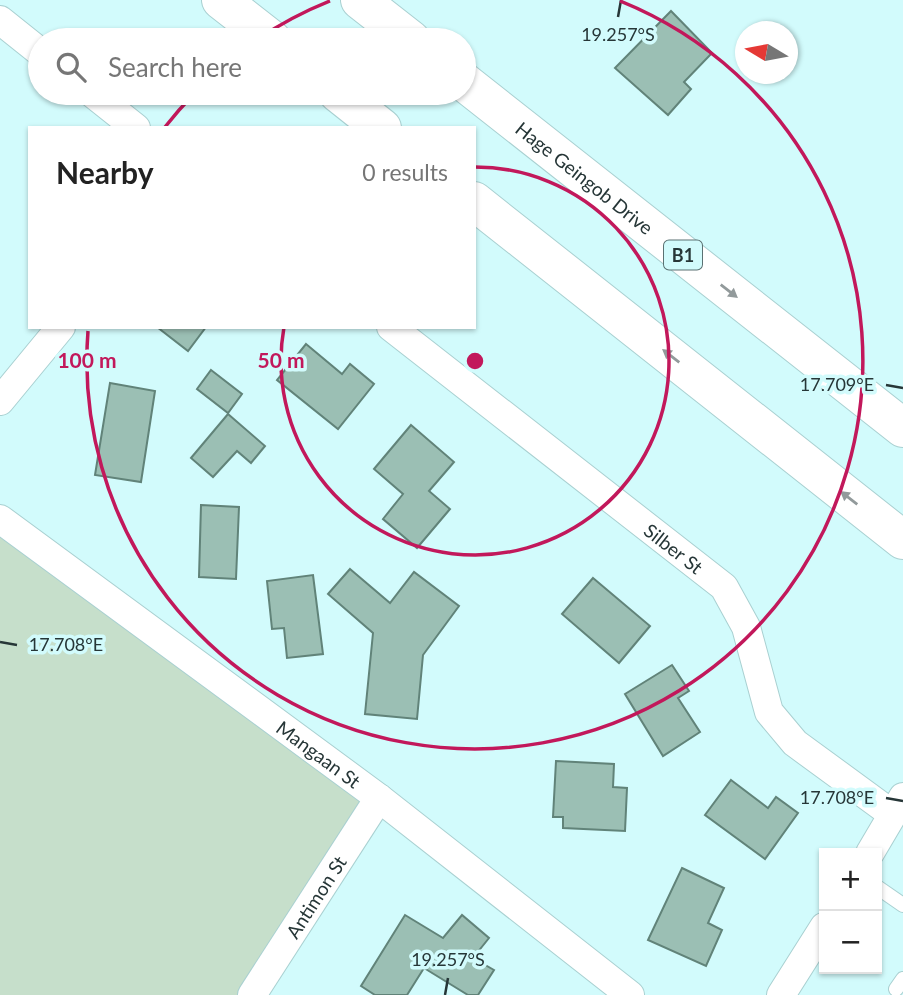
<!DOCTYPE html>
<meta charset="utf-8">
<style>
:root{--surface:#fff;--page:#f6f6f6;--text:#222;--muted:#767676;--line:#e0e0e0}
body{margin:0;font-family:Lato,sans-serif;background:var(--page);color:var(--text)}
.controls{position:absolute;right:21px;bottom:21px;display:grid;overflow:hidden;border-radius:0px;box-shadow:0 2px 5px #0004}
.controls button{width:63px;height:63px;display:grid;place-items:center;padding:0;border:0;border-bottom:2px solid var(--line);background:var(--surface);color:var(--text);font:35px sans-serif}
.compass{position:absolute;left:735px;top:21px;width:63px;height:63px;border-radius:50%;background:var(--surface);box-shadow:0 2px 5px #0004;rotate:280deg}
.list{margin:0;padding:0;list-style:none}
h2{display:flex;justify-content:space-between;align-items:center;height:91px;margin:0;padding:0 28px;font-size:30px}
h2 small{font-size:23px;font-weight:400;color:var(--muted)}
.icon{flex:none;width:38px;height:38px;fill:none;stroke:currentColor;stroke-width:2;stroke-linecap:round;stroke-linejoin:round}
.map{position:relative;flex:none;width:903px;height:995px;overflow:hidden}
.search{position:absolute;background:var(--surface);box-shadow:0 2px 5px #0004;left:28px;top:28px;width:448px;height:77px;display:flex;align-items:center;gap:18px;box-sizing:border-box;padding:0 24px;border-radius:38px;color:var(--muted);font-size:26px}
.panel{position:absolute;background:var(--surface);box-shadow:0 2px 5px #0004;left:28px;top:126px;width:448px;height:203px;border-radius:0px}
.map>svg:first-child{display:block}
.green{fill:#c6dfcb}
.building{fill:#9bbfb4;stroke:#618379;stroke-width:2}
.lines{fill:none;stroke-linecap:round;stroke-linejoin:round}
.lane-casing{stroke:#a9d0d1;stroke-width:16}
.street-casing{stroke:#a9d0d1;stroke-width:30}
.highway-casing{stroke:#a9d0d1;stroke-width:40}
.lane{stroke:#fff;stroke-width:14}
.street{stroke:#fff;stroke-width:28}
.highway{stroke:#fff;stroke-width:38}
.oneway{fill:#929a9b}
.ticks{fill:none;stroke:#263637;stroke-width:2.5}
.ring{fill:none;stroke:#c2185b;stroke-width:3.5}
.labels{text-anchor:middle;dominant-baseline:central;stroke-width:7;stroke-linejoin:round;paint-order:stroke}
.shield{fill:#d2fbfc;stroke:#5a7172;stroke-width:2}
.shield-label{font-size:18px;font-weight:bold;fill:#263637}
.street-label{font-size:19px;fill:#263637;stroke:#d2fbfc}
.ticks-label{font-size:18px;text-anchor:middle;fill:#263637;stroke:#d2fbfc;stroke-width:7;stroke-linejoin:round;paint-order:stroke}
.centre{fill:#c2185b;stroke:#d2fbfc;stroke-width:3.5}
.ring-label{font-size:21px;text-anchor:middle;font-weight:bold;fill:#c2185b;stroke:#d2fbfc;stroke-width:7;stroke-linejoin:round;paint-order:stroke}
</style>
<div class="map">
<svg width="903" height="995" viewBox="0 0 903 995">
<rect width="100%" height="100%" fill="#d2fbfc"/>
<!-- green -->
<path class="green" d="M0,519L379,798L252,995H0Z"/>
<!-- building -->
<g class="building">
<path d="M671,11L712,53L684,82L691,89L668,115L615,68Z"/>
<path d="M157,327H206L188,351Z"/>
<path d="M306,344L342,374L350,364L374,384L338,429L277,380Z"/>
<path d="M211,370L242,394L228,413L197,389Z"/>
<path d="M110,383L155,391L141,482L95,475Z"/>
<path d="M228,414L265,446L251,463L237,451L213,477L191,458Z"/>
<path d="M411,425L454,462L429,491L450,509L417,548L383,519L403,494L374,469Z"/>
<path d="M201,505L239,507L236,579L199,577Z"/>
<path d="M350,569L390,603L414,572L459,606L423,655L417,719L365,714L373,633L328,594Z"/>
<path d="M313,575L323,654L287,658L284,628L272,629L267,581Z"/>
<path d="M593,578L650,626L619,663L562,614Z"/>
<path d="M672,665L689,691L678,698L700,732L663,756L625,694Z"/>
<path d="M556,761L614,764L613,787L627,788L625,831L563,828V817H553Z"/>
<path d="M731,780L768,808L776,797L798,813L765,859L705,815Z"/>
<path d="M682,868L724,888L708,923L722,930L706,966L648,940Z"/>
<path d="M405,915L443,938L462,915L489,938L473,958L494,970L478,995H468L424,968L407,995H375L361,986Z"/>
</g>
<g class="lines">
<defs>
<g id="lane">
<path d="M877,887L903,905"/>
<path d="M896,989L903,979"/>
</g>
<g id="street">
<path d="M0,20L40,52"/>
<path d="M92,93L136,128"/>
<path id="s1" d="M391,327L724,587L746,627L769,712L795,743L892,814"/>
<path d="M0,401L61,327"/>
<path id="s2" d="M0,519L379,798L630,995"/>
<path d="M870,853L903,797"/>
<path id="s3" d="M252,995L379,798"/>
<path d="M781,995L824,927"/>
</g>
<g id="highway">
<path d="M221,0L272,40"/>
<path d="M360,0L411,40"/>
<path id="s4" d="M464,82L903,428"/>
<path d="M338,93L382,128"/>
<path d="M474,201L903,540"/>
</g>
</defs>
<!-- lane casing -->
<use href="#lane" class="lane-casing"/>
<!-- street casing -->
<use href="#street" class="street-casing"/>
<!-- highway casing -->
<use href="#highway" class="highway-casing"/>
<!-- lane -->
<use href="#lane" class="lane"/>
<!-- street -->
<use href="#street" class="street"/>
<!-- highway -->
<use href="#highway" class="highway"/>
</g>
<!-- one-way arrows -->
<defs><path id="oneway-solid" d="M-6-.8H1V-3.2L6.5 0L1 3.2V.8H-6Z" transform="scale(1.75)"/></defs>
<g class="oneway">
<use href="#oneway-solid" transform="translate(729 291) rotate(38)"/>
<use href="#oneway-solid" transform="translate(671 356) rotate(-142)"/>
<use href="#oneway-solid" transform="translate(849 498) rotate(-142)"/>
</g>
<!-- ticks -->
<path class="ticks" d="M618,17L621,0M886,385L903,388M0,642L17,645M886,798L903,801M445,995L448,978"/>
<!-- distance rings -->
<g class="ring">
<path d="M475 167A194 194 0 1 1 284 327"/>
<path d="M165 127A388 388 0 0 1 194 94M258 39A388 388 0 0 1 330 1M620 1A388 388 0 1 1 88 331"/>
</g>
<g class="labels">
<!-- shield labels -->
<rect class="shield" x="664" y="240.5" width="38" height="29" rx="5"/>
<g class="shield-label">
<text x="683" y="255">B1</text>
</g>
<!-- street labels -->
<g class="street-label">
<text stroke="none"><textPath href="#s4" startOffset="154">Hage Geingob Drive</textPath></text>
<text stroke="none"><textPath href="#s1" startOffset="359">Silber St</textPath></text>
<text stroke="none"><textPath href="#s2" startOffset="396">Mangaan St</textPath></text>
<text stroke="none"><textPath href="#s3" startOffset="117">Antimon St</textPath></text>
</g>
</g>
<g class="ticks-label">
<text x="618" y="41">19.257°S</text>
<text x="837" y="391">17.709°E</text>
<text x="66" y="651">17.708°E</text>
<text x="837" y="804">17.708°E</text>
<text x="448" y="966">19.257°S</text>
</g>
<circle cx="475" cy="361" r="10" class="centre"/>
<g class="ring-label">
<text x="281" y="368">50 m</text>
<text x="87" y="368">100 m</text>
</g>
</svg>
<div class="controls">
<button>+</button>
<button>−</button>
</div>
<svg class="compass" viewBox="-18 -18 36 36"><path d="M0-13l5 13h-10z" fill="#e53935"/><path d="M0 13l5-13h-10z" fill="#767676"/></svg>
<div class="search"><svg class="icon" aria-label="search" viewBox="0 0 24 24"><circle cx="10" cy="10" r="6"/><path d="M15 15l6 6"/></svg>Search here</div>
<section class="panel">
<h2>Nearby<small>0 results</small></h2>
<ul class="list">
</ul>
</section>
</div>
